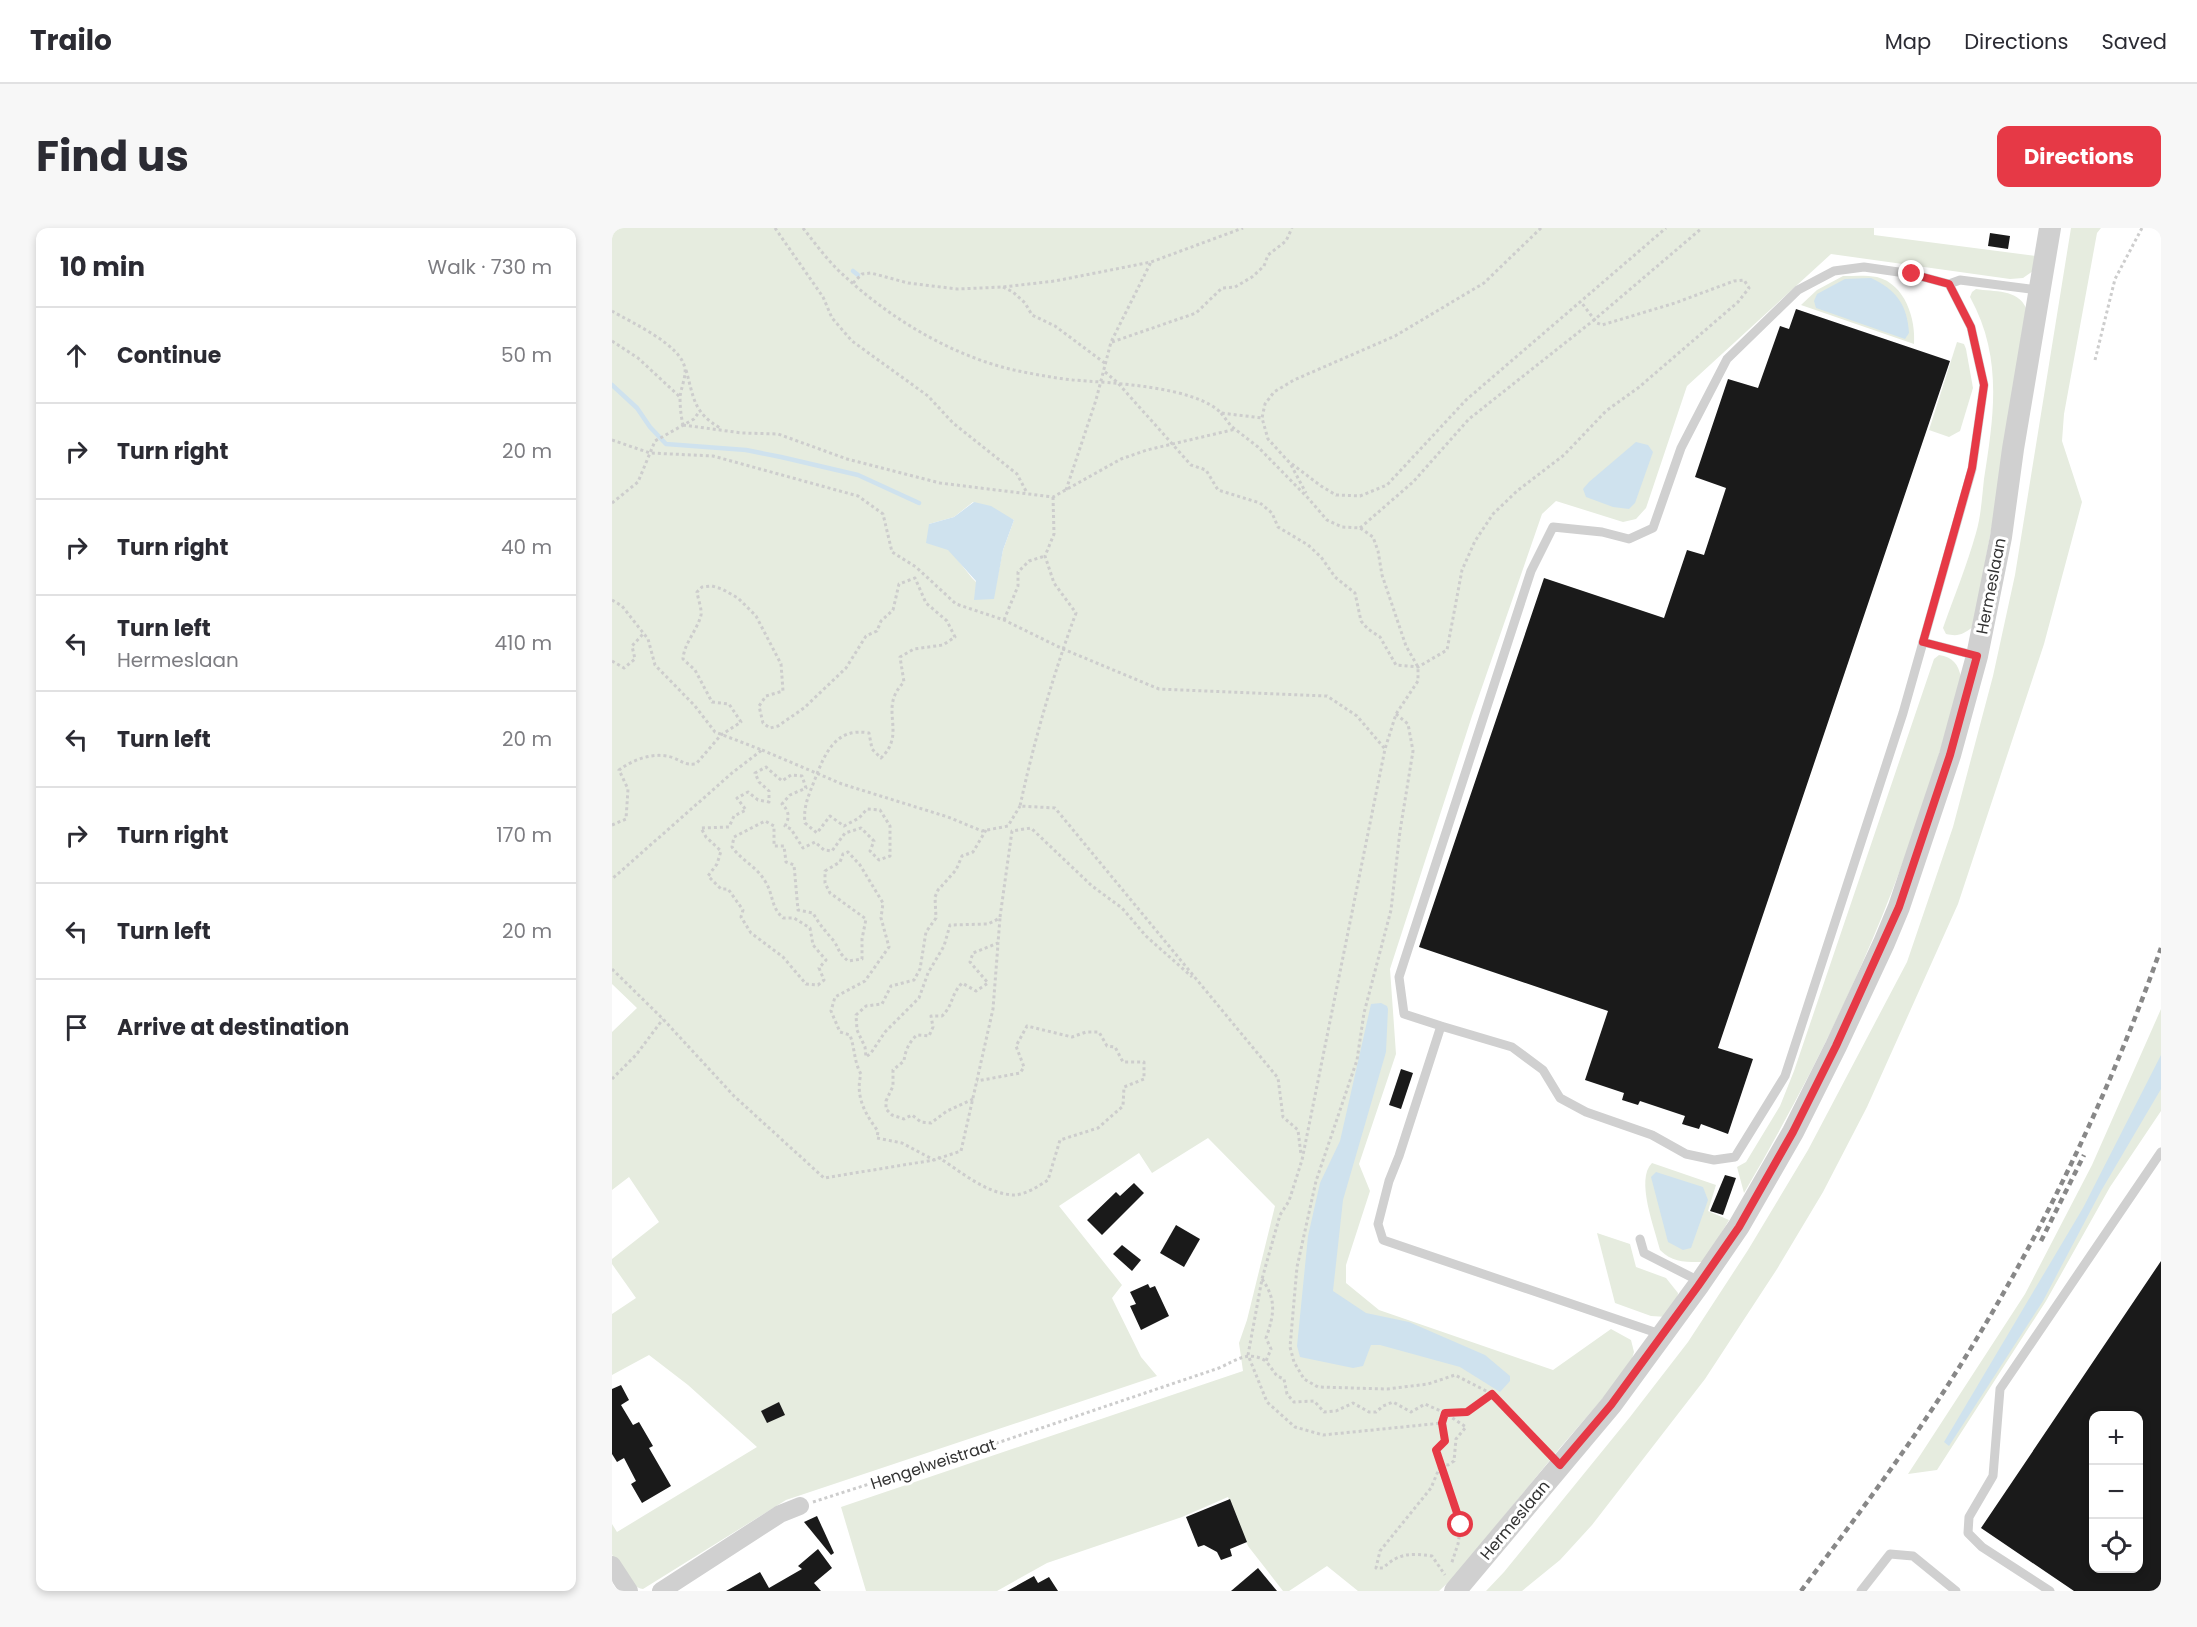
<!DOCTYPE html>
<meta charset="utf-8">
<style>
:root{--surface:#fff;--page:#f7f7f7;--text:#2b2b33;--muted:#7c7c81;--line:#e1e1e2;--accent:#e63946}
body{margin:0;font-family:Poppins,sans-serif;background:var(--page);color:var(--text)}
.controls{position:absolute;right:18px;bottom:18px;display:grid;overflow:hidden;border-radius:12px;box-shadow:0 3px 9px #0003}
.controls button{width:54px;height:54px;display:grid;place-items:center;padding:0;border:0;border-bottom:2px solid var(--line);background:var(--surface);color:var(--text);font:30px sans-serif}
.stop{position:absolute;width:18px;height:18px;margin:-14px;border:4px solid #e63946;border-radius:50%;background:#fff}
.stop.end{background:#e63946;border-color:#fff;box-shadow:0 2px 6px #0008}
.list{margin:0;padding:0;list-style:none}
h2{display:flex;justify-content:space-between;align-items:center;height:78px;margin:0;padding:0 24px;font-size:26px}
h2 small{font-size:20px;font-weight:400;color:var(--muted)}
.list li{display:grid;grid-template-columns:39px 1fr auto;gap:18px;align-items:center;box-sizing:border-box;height:96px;padding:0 24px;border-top:2px solid var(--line)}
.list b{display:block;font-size:22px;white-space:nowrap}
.list p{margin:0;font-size:20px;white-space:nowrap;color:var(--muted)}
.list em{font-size:20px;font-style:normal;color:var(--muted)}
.icon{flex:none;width:33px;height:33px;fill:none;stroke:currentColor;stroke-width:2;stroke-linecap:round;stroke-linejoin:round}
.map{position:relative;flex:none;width:1549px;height:1363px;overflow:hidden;border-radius:12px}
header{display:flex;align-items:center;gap:36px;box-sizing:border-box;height:84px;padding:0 30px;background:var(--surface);border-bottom:2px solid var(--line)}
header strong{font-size:28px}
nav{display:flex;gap:33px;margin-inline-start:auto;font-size:21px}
.intro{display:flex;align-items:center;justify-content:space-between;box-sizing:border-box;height:144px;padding:0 36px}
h1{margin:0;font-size:42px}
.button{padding:15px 27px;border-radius:12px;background:var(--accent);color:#fff;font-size:21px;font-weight:700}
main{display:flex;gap:36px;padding:0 36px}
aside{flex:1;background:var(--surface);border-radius:12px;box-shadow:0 3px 9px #0003}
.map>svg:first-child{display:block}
.green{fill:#e6ecdf;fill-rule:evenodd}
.water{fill:#cfe2ee}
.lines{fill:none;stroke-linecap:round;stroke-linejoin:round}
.stream{stroke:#cfe2ee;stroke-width:4.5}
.building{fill:#1a1a1a;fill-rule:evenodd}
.path{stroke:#cdcdcd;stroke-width:3;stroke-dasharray:3 3;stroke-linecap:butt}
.service{stroke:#d0d0d0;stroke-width:9}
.minor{stroke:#d0d0d0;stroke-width:18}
.tertiary{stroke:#d0d0d0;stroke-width:22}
.rail{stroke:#888;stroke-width:4.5;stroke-dasharray:6 4.5;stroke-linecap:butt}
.route{stroke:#e63946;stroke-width:8}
.labels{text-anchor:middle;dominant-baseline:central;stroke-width:6;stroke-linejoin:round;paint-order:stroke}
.street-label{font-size:16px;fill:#333;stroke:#fff}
</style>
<header>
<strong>Trailo</strong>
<nav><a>Map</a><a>Directions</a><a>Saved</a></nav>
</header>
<div class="intro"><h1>Find us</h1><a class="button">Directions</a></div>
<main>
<aside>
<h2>10 min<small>Walk · 730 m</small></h2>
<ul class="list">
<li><svg class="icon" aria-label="ahead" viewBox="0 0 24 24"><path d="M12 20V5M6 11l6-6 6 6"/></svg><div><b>Continue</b></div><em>50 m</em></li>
<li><svg class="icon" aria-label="right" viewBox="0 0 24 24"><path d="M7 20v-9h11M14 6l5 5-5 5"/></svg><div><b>Turn right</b></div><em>20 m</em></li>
<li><svg class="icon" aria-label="right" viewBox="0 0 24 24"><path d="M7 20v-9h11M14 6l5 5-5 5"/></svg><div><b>Turn right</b></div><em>40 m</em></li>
<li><svg class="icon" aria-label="left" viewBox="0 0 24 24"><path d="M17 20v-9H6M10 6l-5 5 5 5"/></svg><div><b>Turn left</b><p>Hermeslaan</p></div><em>410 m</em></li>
<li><svg class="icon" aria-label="left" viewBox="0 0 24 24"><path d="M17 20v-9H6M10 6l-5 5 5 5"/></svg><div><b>Turn left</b></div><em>20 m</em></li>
<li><svg class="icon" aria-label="right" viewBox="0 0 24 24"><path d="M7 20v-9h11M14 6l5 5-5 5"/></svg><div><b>Turn right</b></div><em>170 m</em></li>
<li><svg class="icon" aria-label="left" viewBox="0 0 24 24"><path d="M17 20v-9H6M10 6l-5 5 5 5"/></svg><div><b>Turn left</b></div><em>20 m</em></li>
<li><svg class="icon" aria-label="arrive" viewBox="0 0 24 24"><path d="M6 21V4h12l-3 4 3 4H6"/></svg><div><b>Arrive at destination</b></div></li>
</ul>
</aside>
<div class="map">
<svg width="1549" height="1363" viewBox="0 0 1549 1363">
<rect width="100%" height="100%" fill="#fff"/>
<!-- green -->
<g class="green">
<path d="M0,0H1262V7L1424,28L1421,43L1411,50L1398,51L1219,26L1075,158L1034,280L1024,291L1011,294L944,273L930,286L860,488L778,741L784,826L747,936L758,963L734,1037V1055L767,1082L941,1142L999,1101L1019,1112L1022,1124L1017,1140L947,1221L842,1349L827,1363H746L715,1338L677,1363H671L636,1318L616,1269L570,1289L435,1335L385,1363H254L229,1279L631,1143L627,1115L635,1092L663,978L596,910L540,945L527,925L447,978L510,1057L500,1070L529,1129L545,1148L174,1272L31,1361C18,1359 3,1339 0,1326C0,1317 0,1305 0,1296L5,1304L145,1219L76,1157L37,1127L0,1147V1086L24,1070L0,1036V1031L47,994L17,949L0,962V804L25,780L0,756ZM361,274L402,292L391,322L381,371L360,350L317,296L342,289Z"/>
<path d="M1459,0H1489L1485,5L1452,186L1450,213L1470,274L1432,416L1346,676L1255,879L1211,964L1165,1041L1093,1151L980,1297L948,1332L910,1363H874L892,1344L1018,1189L1076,1114L1136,1022L1196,922L1295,734L1341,599L1381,448L1403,347Z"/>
<path d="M1231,48C1242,48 1254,47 1265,49C1293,56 1304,91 1302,116L1189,77L1205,62Z"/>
<path d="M1364,61C1382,64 1406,61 1414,80L1387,260L1361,399C1351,406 1347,409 1334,406L1331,400C1342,369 1355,337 1364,305C1369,288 1370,269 1372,251C1382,187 1391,129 1358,69L1360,64Z"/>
<path d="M1345,114L1352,116L1354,121L1361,160L1348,203L1337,209L1317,202Z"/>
<path d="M1327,427C1341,429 1346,436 1349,449C1323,547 1290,646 1249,738C1215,816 1175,891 1132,965L1125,939L1134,934L1168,878L1182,843L1322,431Z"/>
<path d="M1549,781V883L1498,959L1434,1073L1325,1242L1296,1246L1413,1066L1480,937Z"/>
<path d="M1040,935L1104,957L1096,983L1117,992L1092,1034C1074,1034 1061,1035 1048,1022C1043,1001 1023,951 1040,935Z"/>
<path d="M985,1005L1018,1016L1024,1039L1054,1050L1066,1065L1064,1078L1055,1089L1039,1088L1003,1075Z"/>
</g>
<!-- water -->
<g class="water">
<path d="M1259,50C1284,62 1295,76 1297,105L1293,111L1204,80L1202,73L1205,66L1233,51Z"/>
<path d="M1024,214L1036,217L1041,224L1023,275L1017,281L1001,279L974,269L971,261L977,254Z"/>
<path d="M362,274L379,278L402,292L391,322L382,371L362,372L364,353L336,322L314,315L317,296L342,289Z"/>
<path d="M769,775L775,778L776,781L774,824L731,972L721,1063L754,1085L797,1094L873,1127L898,1148V1153L888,1164L848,1139L768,1117H759L751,1138L741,1140L688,1129L685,1118L696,1008L708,955L728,913L759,776Z"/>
<path d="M1549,827V861L1489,963L1431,1073L1337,1218L1332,1214L1471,980Z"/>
<path d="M1044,944L1091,959L1096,972L1079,1020L1071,1022L1056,1014L1039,949Z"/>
</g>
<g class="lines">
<!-- stream -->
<g class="stream">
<path d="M241,43L246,47"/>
<path d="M0,157L25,180L38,199L54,216L134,222L169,229L246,247L307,275"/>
</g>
</g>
<!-- building -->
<g class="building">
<path d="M1378,5L1398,8L1396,21L1376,18Z"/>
<path d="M1184,81L1338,133L1106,820L1141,831L1116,906L1089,896L1087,901L1070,896L1073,888L1028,873L1026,877L1010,872L1012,865L973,852L996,783L807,719L932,350L1052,390L1075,322L1092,327L1114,260L1083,249L1116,151L1146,160L1168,98L1177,101Z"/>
<path d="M789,841L801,845L789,881L777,877Z"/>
<path d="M1113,947L1124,950L1111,987L1098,983Z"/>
<path d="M522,955L532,965L490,1007L475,992L504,964L508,968Z"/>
<path d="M564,997L588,1011L572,1039L548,1025Z"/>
<path d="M510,1017L529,1032L520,1043L501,1026Z"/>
<path d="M1549,1033V1363H1462L1369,1300ZM1482,1188H1527V1341H1482Z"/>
<path d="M536,1056L538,1060L543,1058L557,1088L529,1102L518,1078L524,1076L518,1064Z"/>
<path d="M9,1157L17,1172L9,1177L21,1197L27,1194L41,1218L37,1220L59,1258L30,1275L19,1256L24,1253L12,1230L5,1234L0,1226V1161Z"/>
<path d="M167,1174L173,1187L155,1195L149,1183Z"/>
<path d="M618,1271L635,1314L618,1321L620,1328L609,1332L605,1324L592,1317L586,1319L574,1289Z"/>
<path d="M205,1288L222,1325L219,1327L192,1294Z"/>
<path d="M206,1321L220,1340L202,1355L209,1363H114L148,1344L157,1360L190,1341L186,1338Z"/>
<path d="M646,1340L665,1363H619Z"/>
<path d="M422,1348L426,1355L437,1349L446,1363H395Z"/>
</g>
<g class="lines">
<!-- path -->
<g class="path">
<path d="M163,0L211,69L220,90L240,113L316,168L341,195L405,246L415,265"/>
<path d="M191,0C202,14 213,29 226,42C274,88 337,127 402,142C421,146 441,150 461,152C498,155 583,158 609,185L650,190"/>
<path d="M929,0L872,55L783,108L682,152L662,164L653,176L650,190L656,211L676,233L709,258L724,267L748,268L775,257L854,172L1054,0"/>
<path d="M241,55L250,46L259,45L296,55L345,61L391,59L443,53L539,34L631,0"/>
<path d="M391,59L401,64L413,75L420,87L443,98L494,136"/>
<path d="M0,83C20,95 70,117 73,141C74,149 69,160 68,169C68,179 69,188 71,197"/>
<path d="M0,113L26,130L68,169"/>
<path d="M500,114L584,85L610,60L623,59L640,49L652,38L656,27L674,13L680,0"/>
<path d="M1483,132L1503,51L1530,0"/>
<path d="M74,142C82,170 81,184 108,200"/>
<path d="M493,144L505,154L579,237L594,242L606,262L648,275L660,285L666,299L696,317L709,329L723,349L743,365L749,393L756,401L768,409L784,437L806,439L835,422L850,342L863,313L881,286L905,263L952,227L994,183L1026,160L1126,74L1137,60L1132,52L1122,53L1063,75L990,97L985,95L969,74"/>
<path d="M609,185L619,198L646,219L696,270L715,292L730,299L748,300L761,309L766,323L770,347L794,418L806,439V453L784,486L773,521"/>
<path d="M71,197L130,205L166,206L235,231L328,255L441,269L509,231L535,222L624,201"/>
<path d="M0,212L38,225L101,228L246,268L271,286L280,324L304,339L344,376L392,392L451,421L547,461L715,468L745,488L773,521L690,932L677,973L668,987L650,1051L636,1127L655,1174L683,1199L711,1207L830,1195L833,1213L824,1222L829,1236L819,1260L768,1323L764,1340H771C787,1325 798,1325 820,1328L833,1347"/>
<path d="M679,237L694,265"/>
<path d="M454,262L484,172L499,114L539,34"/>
<path d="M441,269L442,306L433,328L442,355L464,385C441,447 422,513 408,578L443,580L666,850L671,889L686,902L689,927"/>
<path d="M0,275L26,254L43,213L82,191L87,184"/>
<path d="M748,300L801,254L857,191L982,92L1090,0"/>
<path d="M0,372L10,378L36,411L43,437L83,478L103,504L150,522L120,545L0,651"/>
<path d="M392,392L406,358V344L417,333L433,328"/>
<path d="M0,433L12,440L23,431L20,418L31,406"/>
<path d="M784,486L796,496L801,523L788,603L779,682L752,785L745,832L704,953L685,1039L678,1119L682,1134L692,1151L706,1159L775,1161L816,1156L843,1147L880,1166"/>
<path d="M150,522L230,556L336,589L370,603L396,598L408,578"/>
<path d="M0,597L14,591L16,561L7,542C22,531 43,523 62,530C71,534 73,537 84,536L109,507L129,494L117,476L100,474L83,442L71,431C72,415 85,403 89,387C90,381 86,371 85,364L90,359L100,358L110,361L126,370L144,388L169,436L171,463L154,468L147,478L151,495L158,500L166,498L192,480L234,440L254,408L265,403L269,393L281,382L287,356L303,350L314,375L335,393L343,409L331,417L302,421L288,429L292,454C265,481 296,504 269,530L260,521L257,505C224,499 213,525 203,551C197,567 191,578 193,595L205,605L218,588L232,598L247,590L255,581L268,582L278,598V628L267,632L258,623L262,613L249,600L233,605L220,623L212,622L203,614L191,620L179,601L173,598C178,589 177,583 170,576L178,567L194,560L190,548L179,547L170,553L154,539L143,545L147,554L157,563V574L146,572L136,564L125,570L134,582L122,588L117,599L89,600L94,609L109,623L105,636L96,648L109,661H116L131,682L129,689L139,705L171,729L194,756L206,757L212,752L207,740L214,732L201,717L198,700L182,690H171C158,678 162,667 153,653C145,639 129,632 120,619L122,609L153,593L162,598V618H172L174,634L182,637L186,682L201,685C207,696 214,704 222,713C228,723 226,724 236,733L250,731V711L254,691L218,665L213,655V643L228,634L231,626L236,624L248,637L271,675L269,690L277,719L253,753L223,769L219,783L228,804L238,807C243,821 242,834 249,846C243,868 253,886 266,903L265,910L290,915L322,932"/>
<path d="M388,689L400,603L419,600L480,658L510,680L534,708L580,749"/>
<path d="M0,741L51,791L122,868L212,950L322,932L349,923L381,781L386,716"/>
<path d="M0,851L24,827L51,791"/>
<path d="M361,871L335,883L319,895L309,894L300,887L292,891L280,887L274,881V873L281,858V842L292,833C293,823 297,814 305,807L317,808L321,799L319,788H330C342,776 338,768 350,755L364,763L376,755L358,734L361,725L386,715L388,690L376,696L338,697L332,718L316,745L307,770L273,804L259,825L254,829L253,819L245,802L244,787L254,778L270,776L279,758L302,752L308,741L314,704L324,690L323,669L326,662L344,642L350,628L361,624L374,602"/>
<path d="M326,929C348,943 374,966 402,967C413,967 427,958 436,952L448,912L486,900L511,878L512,859L532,851V834H511L503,819L495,818L487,804H474L460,809L415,798L404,818L412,839L408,845L365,853"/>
<path d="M650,1051C665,1072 662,1087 654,1110L659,1121L654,1133L665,1148L672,1151L675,1166L682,1174L702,1173L712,1184L724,1183L741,1175L757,1184H764L771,1178L781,1174L799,1184L813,1176L833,1185L854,1199L844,1211L842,1233L836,1237L829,1236L849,1297L846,1316L839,1337"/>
<path d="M830,1195L833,1185L855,1184L880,1166L936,1225"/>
<path d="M201,1274L388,1214L607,1140C625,1132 636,1122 654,1133"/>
</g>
<!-- service -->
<g class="service">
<path d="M1337,56L1348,52L1426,62"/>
<path d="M1311,414L1365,428"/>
<path d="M829,798L792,786L787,749L919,343L941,299L990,304L1017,311L1041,300L1069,220L1115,131L1186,62L1222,43L1252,39L1300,46L1337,56L1359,99L1372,157L1360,241L1291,485L1173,848L1123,929L1102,932L1074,926L1040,907L974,884L948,870L931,842L900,819L829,798L787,928L777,953L766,996L771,1012L1048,1106"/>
<path d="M1028,1011L1032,1025L1089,1054"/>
<path d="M1249,1363L1278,1326L1301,1328L1344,1363"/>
<path d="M1438,1363L1370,1319L1356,1305L1357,1289L1381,1248L1388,1161L1549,924"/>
</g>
<!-- minor -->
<g class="minor">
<path d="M0,1337L17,1363"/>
<path d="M49,1363L168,1286L188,1278"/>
</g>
<!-- tertiary -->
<path class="tertiary" d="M843,1363L999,1177L1086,1058L1127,998L1181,904L1224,818L1272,715L1287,679L1338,527L1365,428L1389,309L1401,221L1438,0"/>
<!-- rail -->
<g class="rail">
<path d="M1429,1013L1472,927"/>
<path d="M1189,1363C1239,1296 1289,1230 1334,1160C1422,1023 1495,873 1549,720"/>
</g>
</g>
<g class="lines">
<!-- route -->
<path class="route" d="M849,1297L824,1222L833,1213L830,1195L833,1185L855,1184L880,1166L948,1237L999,1177L1086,1058L1127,999L1181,904L1224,818L1287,679L1338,527L1365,428L1311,414L1360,240L1372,157L1359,99L1337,56L1300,46"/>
</g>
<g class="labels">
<!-- street labels -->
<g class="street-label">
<text transform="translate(1379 358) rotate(-79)">Hermeslaan</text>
<text transform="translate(321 1236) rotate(-18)">Hengelweistraat</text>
<text transform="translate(903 1292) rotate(-50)">Hermeslaan</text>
</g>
</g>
</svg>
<div class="controls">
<button>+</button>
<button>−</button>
<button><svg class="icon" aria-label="locate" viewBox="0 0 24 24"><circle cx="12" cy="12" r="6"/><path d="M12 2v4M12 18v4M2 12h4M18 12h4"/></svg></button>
</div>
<div class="stop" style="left:849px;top:1297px"></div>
<div class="stop end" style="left:1300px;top:46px"></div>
</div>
</main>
